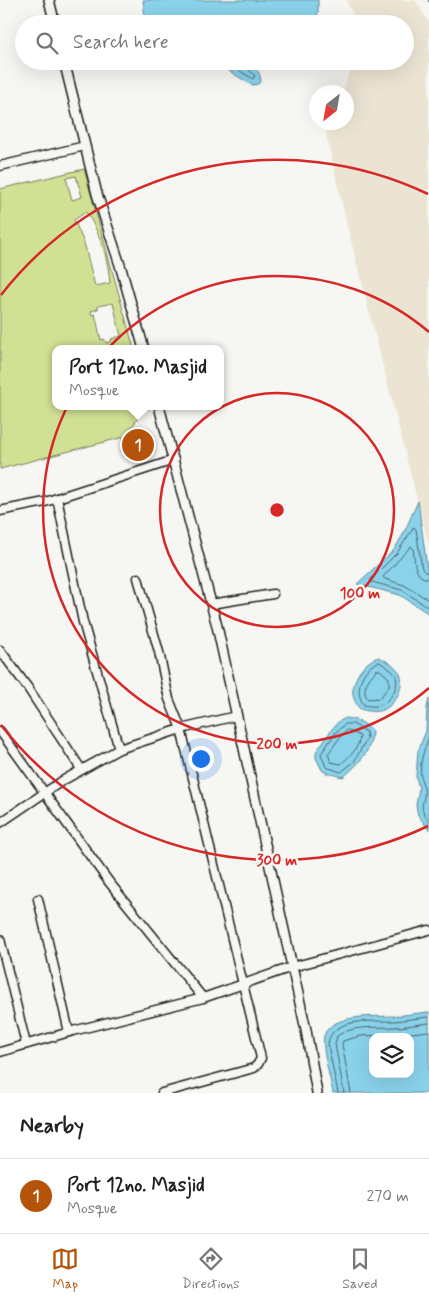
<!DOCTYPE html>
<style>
:root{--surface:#fff;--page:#f2f2f2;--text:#222;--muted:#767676;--line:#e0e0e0;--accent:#b45309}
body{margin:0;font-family:Mynerve,sans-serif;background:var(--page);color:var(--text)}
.controls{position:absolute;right:15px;bottom:15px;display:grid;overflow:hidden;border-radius:10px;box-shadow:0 5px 20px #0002}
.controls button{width:45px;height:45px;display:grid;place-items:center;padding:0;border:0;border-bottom:1px solid var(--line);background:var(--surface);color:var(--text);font:25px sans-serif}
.compass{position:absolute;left:309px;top:85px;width:45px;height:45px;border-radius:50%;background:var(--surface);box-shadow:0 5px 20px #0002;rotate:211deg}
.you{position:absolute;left:200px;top:758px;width:18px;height:18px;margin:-12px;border:4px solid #fff;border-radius:50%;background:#1a73e8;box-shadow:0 0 0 8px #1a73e833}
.badge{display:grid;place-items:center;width:32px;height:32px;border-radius:50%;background:var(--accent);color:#fff;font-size:16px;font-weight:700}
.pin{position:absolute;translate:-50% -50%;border:2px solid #fff;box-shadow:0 1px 5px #0006}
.popup{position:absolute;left:52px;top:345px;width:172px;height:65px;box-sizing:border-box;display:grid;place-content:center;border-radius:10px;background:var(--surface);filter:drop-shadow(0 1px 4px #0005);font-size:16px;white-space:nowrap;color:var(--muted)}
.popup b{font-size:19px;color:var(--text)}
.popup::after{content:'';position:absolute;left:50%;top:100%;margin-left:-10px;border:10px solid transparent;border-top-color:var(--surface)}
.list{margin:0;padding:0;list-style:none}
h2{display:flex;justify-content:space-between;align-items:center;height:65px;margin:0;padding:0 20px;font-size:21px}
h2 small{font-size:16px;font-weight:400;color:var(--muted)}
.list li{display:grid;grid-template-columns:32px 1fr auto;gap:15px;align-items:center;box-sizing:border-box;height:75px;padding:0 20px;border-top:1px solid var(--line)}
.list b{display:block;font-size:19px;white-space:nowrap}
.list p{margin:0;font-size:16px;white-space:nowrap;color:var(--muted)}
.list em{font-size:16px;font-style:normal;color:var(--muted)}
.icon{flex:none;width:28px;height:28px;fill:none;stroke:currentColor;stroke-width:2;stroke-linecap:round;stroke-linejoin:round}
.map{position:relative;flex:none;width:429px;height:1093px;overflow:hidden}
.search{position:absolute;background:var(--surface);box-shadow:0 5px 20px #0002;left:15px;right:15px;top:15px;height:55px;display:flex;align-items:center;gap:12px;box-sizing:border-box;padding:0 18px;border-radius:28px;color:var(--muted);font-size:19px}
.sheet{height:140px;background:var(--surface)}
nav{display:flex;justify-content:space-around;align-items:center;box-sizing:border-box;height:70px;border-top:1px solid var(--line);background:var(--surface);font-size:14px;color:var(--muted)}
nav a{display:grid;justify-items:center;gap:2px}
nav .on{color:var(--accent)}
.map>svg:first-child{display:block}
.built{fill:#ece4d3}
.green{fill:#d1e194;stroke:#767e58;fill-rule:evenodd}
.water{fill:#89d2ea;stroke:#5d8998;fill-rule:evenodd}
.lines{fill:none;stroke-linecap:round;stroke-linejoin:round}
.shore{stroke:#48656e;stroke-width:1}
.stream{stroke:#5d8998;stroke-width:2.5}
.minor-casing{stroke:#1c1c1c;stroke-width:11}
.tertiary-casing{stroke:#1c1c1c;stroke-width:12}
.minor{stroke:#f6f6f2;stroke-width:8}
.tertiary{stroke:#f6f6f2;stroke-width:9}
.ring{fill:none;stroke:#d62828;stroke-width:2.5}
.centre{fill:#d62828;stroke:#f6f6f2;stroke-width:2.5}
.ring-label{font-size:15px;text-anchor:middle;font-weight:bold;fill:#d62828;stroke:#f6f6f2;stroke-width:5;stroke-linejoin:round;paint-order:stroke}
</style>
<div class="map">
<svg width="429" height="1093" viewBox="0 0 429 1093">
<rect width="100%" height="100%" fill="#f6f6f2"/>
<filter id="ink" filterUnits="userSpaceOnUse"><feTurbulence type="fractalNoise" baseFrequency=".02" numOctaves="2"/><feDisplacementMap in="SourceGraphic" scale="10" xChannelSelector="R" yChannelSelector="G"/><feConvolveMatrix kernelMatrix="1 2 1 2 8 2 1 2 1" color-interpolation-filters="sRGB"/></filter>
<g filter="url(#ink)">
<!-- built -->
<path class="built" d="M346,0H415L429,22V546L348,229L326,134L330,123L346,122V92H342L354,61H405V24H358Z"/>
<!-- green -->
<path class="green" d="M84,169L134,349H56V406H150V408L145,409L124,437L0,469V189ZM76,176L82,197L72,200L66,178ZM86,212C100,232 108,258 110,283L95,286L84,243L74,220ZM113,303L121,336L111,339L112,341L106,343L104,339L101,340L95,314L92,315L91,311L98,309V306Z"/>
<!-- water -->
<g class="water">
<path d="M143,0H318V12L315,24H146Z"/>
<path d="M213,61H249L259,73L261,80L258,84L252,85Z"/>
<path d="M418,501L429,583V614L400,595L357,584L394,550L404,533Z"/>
<path d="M379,657C386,661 397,666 400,674C406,687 393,708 380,711C373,712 367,711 360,709C357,705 354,701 353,695C351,680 365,660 379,657Z"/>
<path d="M429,699V830L418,815L416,806L419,788L416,777L418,751L426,731L427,708Z"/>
<path d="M346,718C356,719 366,723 372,731C372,751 358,765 343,777L326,773L322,770L316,758V752L332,729L338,722Z"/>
<path d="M429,1012V1093H333C331,1081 321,1047 324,1036C331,1013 376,1017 394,1016C406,1015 418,1013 429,1012ZM373,1037H410V1074H373Z"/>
</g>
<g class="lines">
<!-- shore -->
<g class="shore">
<path d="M224,61L253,79L255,76L246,66L245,61"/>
<path d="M429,573L425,572L422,569L416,529L414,527L397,553L370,580L372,582L402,590L429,608"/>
<path d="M429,579C413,578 415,561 413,548L411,546L383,577L385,579L404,585L429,600"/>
<path d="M379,662C384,665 392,669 395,675C401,684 390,702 380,705C375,707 369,706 364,705C353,692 362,666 379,662Z"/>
<path d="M377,670H380L389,678V686L380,698L368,699C360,690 369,677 377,670Z"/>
<path d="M346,724H353L366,732L367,738L354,762L341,772L326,767L321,754L336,732Z"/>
<path d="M348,730L360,736C359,748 350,756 341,764L331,762L328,754L341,736Z"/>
<path d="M429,737C424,750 419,762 421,776C421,780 423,784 424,788C426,805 416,804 429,822"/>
<path d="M338,1093L328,1045C330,1016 374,1022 394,1021C406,1020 417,1018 429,1017"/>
<path d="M344,1093L335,1044L337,1036C353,1025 375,1028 394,1027C406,1027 417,1024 429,1023"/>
<path d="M351,1093L342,1044L343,1041L360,1036L395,1035L429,1031"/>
</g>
<!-- stream -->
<path class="stream" d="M429,0V1"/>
<defs>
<g id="minor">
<path d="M0,166L85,146"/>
<path d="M57,498L83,622L119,749"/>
<path d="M0,511L45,502L174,460"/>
<path d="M138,578L159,652L169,699L181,729L261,1058L258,1064L254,1068L162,1093"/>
<path d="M211,604L273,594"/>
<path d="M0,650L28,688L81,769"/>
<path d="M0,731L109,882L203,998"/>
<path d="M0,823L62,781L119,749L181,729L236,716"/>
<path d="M38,899L69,1032"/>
<path d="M0,939L26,1044"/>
<path d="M0,1052L73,1031L203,998L292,967L429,930"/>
</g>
<g id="tertiary">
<path d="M49,0L55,24"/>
<path d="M64,61L97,194L120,265L144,349"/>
<path d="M159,406L217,626L306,1030L317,1093"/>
</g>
</defs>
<!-- minor casing -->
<use href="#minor" class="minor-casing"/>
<!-- tertiary casing -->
<use href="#tertiary" class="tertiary-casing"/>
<!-- minor -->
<use href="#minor" class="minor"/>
<!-- tertiary -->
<use href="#tertiary" class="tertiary"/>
</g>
</g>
<!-- distance rings -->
<g class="ring">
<circle cx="277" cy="510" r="117"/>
<path d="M429 688A234 234 0 1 1 429 332"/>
<path d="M428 826A350 350 0 0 1 1 725M1 295A350 350 0 0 1 428 194"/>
</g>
<circle cx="277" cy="510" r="8" class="centre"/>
<g class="ring-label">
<text x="360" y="598">100 m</text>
<text x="277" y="749">200 m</text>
<text x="277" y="865">300 m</text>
</g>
</svg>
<div class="controls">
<button><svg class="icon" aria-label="layers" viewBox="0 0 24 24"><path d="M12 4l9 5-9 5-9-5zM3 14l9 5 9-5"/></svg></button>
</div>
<svg class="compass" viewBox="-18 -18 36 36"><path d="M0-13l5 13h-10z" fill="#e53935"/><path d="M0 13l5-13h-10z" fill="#767676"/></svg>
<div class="you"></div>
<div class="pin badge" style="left:138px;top:445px">1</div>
<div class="popup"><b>Port 12no. Masjid</b>Mosque</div>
<div class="search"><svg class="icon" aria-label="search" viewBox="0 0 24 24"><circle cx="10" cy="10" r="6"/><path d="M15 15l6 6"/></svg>Search here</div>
</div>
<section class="sheet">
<h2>Nearby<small></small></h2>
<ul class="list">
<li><span class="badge">1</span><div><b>Port 12no. Masjid</b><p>Mosque</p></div><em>270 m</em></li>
</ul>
</section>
<nav>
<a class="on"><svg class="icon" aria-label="map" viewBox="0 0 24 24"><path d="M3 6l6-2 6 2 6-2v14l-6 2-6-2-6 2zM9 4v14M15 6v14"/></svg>Map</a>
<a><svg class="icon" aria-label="directions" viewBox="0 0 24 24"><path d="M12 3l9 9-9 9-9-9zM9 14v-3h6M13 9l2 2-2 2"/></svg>Directions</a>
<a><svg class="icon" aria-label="saved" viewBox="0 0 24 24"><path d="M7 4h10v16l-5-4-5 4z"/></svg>Saved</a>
</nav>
